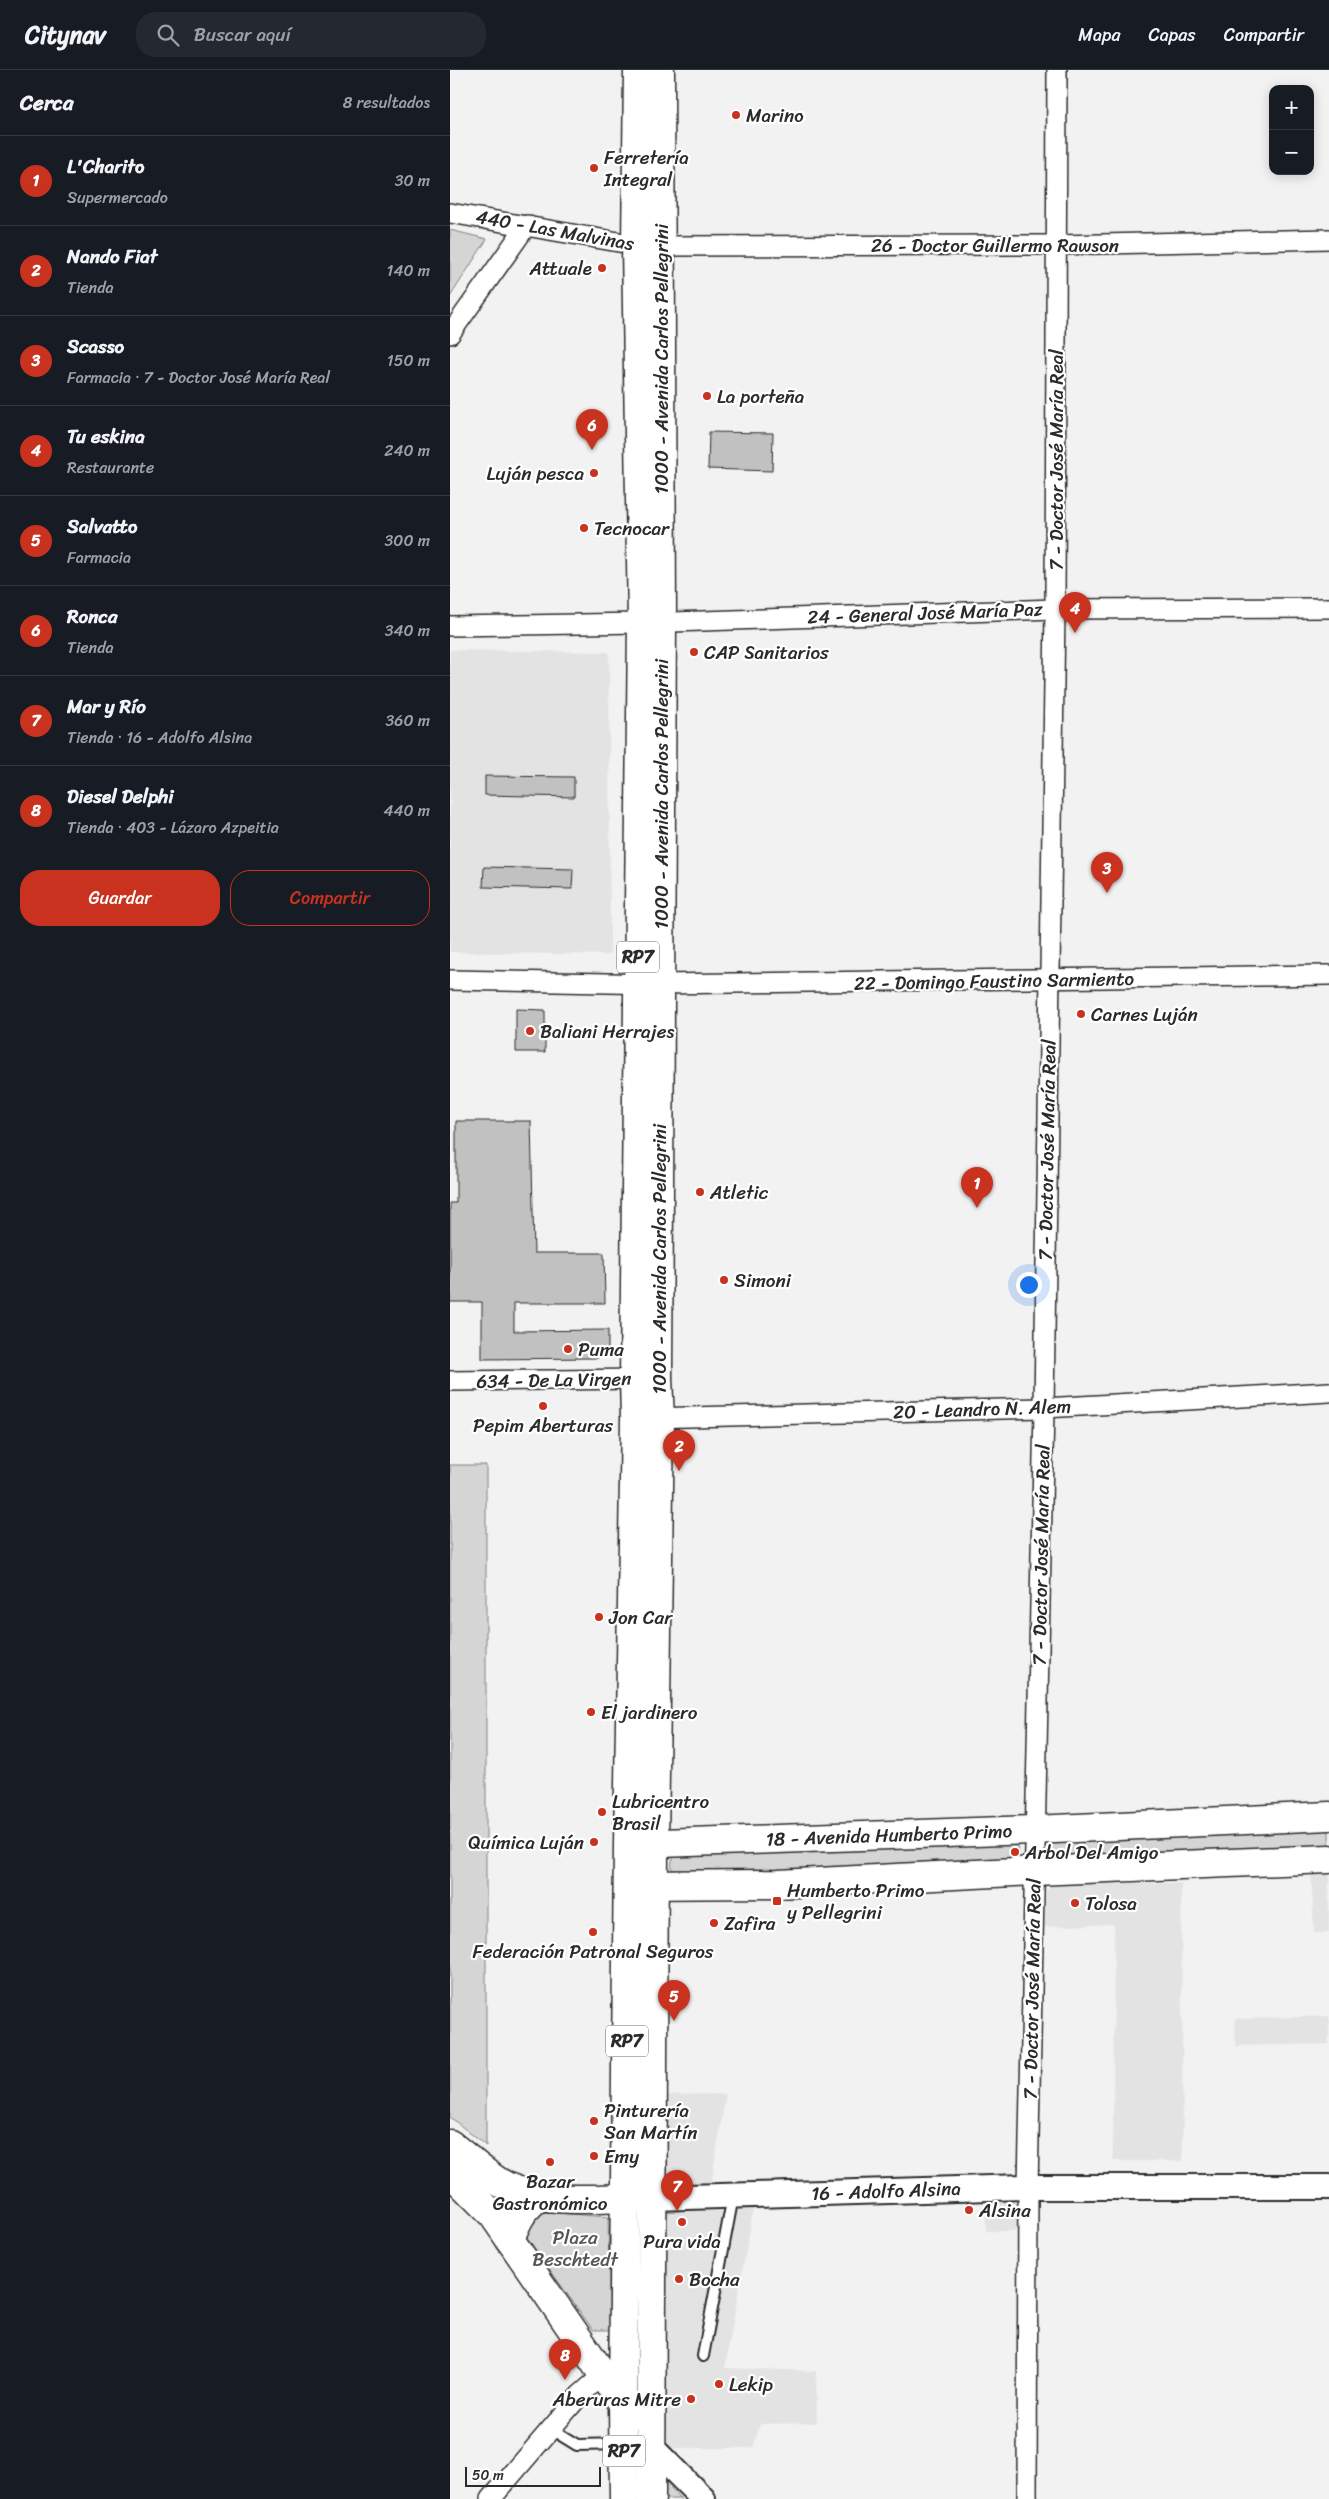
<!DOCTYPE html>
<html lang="es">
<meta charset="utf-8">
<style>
:root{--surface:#171b24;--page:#242831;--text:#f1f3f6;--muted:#9ea1a6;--line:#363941;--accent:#c8321e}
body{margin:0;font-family:Sriracha,sans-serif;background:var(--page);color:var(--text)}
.controls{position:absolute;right:15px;top:15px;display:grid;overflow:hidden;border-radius:10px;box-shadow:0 2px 12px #0003}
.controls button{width:45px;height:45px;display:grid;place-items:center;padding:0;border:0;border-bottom:1px solid var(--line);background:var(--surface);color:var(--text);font:25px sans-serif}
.scale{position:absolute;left:15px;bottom:12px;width:136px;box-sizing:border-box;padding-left:5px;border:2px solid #2b2b2b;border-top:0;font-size:14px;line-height:18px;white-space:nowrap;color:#2b2b2b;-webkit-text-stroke:4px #fff;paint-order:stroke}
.you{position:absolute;left:578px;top:1214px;width:18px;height:18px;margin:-12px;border:4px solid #fff;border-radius:50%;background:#1a73e8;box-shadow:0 0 0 8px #1a73e833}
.badge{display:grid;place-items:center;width:32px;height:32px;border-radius:50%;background:var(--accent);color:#fff;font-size:16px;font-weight:700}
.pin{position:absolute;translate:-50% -41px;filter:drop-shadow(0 1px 2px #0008)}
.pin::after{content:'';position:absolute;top:26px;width:18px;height:15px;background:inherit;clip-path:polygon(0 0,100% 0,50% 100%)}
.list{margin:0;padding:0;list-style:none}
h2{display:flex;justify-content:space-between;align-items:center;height:65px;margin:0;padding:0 20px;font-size:21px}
h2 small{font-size:16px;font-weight:400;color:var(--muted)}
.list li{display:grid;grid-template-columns:32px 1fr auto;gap:15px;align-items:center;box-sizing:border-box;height:90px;padding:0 20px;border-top:1px solid var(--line)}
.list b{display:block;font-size:19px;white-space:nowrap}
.list p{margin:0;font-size:16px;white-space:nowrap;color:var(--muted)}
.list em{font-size:16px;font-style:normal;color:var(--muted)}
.actions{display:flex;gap:10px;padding:15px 20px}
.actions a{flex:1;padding:11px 0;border:1px solid var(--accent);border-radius:20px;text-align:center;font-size:18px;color:var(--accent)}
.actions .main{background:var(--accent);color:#fff}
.icon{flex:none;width:28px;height:28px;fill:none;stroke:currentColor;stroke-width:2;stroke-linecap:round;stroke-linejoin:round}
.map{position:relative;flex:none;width:879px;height:2429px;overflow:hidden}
header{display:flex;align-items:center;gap:30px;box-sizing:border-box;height:70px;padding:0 25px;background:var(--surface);border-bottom:1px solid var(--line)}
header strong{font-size:24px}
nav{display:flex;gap:28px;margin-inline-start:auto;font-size:18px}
.search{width:350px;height:45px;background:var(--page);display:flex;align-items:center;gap:12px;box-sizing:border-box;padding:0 18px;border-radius:20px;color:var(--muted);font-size:19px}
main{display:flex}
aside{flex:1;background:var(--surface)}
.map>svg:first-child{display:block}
.built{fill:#e3e3e3}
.green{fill:#d5d5d5;stroke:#808080}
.building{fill:#c1c1c1;stroke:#2b2b2b}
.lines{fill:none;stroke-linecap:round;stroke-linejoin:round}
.service-casing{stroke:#2b2b2b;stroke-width:14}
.minor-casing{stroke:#2b2b2b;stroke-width:22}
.tertiary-casing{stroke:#2b2b2b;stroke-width:28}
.secondary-casing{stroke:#2b2b2b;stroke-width:31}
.primary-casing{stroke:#2b2b2b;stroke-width:31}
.service{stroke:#fff;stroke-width:10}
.minor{stroke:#fff;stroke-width:19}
.tertiary{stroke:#fff;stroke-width:24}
.secondary{stroke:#fff;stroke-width:28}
.primary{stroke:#fff;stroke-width:28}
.poi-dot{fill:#c8321e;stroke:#fff;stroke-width:2}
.labels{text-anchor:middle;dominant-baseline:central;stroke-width:4.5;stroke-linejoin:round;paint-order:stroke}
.shield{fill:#fff;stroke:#6b6b6b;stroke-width:1}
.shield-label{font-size:18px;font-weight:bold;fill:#2b2b2b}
.poi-label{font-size:19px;fill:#2b2b2b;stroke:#fff;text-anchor:start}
.street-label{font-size:19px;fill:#2b2b2b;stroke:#fff}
.park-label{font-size:19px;fill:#565656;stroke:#fff}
</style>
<header>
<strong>Citynav</strong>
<div class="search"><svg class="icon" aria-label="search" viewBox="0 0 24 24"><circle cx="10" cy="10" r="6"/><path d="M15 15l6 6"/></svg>Buscar aquí</div>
<nav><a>Mapa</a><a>Capas</a><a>Compartir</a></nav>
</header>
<main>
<aside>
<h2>Cerca<small>8 resultados</small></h2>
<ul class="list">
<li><span class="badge">1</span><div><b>L'Charito</b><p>Supermercado</p></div><em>30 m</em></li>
<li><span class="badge">2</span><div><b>Nando Fiat</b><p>Tienda</p></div><em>140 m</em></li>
<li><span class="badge">3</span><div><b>Scasso</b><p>Farmacia · 7 - Doctor José María Real</p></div><em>150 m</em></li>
<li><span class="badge">4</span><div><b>Tu eskina</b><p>Restaurante</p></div><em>240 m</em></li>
<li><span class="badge">5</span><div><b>Salvatto</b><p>Farmacia</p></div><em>300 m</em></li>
<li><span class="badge">6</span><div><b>Ronca</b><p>Tienda</p></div><em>340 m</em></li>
<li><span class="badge">7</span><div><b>Mar y Río</b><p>Tienda · 16 - Adolfo Alsina</p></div><em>360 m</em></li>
<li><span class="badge">8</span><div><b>Diesel Delphi</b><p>Tienda · 403 - Lázaro Azpeitia</p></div><em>440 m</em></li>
</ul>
<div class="actions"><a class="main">Guardar</a><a>Compartir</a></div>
</aside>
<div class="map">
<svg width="879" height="2429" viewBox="0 0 879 2429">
<rect width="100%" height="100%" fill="#f2f2f2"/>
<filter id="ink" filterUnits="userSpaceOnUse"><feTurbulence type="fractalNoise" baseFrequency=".02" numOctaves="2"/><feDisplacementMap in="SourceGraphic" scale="10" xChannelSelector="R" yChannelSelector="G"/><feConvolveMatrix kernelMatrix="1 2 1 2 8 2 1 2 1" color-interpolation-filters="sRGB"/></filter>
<g filter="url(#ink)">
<!-- built -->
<g class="built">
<path d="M0,580L159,582L160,885L0,882Z"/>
<path d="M879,1799V1863H864L861,1800Z"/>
<path d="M664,1807V1813H731L733,2091H663L664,1854L595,1857L596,1822L602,1813Z"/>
<path d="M879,1946V1974L786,1976L785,1949Z"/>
<path d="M276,2024L261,2114L224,2115L217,2113L212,2104L208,2025Z"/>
<path d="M535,2126L562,2127L566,2130L569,2136V2161H536Z"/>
<path d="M305,2130L275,2298L366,2301L367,2353L310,2354L303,2378H216L212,2375L214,2138Z"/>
</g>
<!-- green -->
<g class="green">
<path d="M0,160L37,169L0,227Z"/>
<path d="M0,1395H36V2076L0,2047Z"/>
<path d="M879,1752V1779L609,1791L601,1779V1772Z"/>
<path d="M568,1774L569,1788L564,1794L224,1804C220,1795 221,1791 226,1783Z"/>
<path d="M80,2141L158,2147L160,2260H143L73,2162Z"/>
<path d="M211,2409L231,2429H211Z"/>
</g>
<!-- building -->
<g class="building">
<path d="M259,362L323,363L322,401L258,399Z"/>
<path d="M35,706L124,707V727L35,725Z"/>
<path d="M34,797L123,799L122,819L33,817Z"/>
<path d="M66,939L95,940V982H66Z"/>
<path d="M6,1051H81L84,1183H154L155,1233H64V1261L158,1260V1279L148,1288L32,1289V1232H0V1133H6Z"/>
</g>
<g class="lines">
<defs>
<g id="service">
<path d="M253,2286L283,2126"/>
<path d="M101,2359L127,2375L173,2374"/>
</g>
<g id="minor">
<path d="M0,143L186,175L210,176L607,175L879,169"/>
<path d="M0,264L77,155"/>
<path d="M0,556L192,553L605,539L879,538"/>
<path d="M0,910L210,914L879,905"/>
<path d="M0,1311L196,1309"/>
<path d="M199,1348L594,1338L879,1322"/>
<path d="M41,2429L130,2325L154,2304"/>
<path d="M577,2429L578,2117L594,1338L605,539L607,0"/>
</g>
<g id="tertiary">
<path d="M204,2128L578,2117H879"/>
<path d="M202,2378L253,2429"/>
</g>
<g id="secondary">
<path d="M181,1774L584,1760L879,1746"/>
<path d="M181,1815L328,1814L585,1801L879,1789"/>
<path d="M0,2074C17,2087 38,2107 56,2116C100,2136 152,2127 198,2128"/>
<path d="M0,2102L43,2145L181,2345"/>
<path d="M60,2170C67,2150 73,2139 90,2126"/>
</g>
<g id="primary">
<path d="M174,2429L173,2333L178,1774L185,1349L184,1309L192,553L186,175L188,0"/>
<path d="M201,2429L204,1773L210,1348L208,1308L212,552L210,0"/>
</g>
</defs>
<!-- service casing -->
<use href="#service" class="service-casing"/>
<!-- minor casing -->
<use href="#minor" class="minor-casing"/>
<!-- tertiary casing -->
<use href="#tertiary" class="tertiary-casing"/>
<!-- secondary casing -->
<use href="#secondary" class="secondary-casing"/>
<!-- primary casing -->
<use href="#primary" class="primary-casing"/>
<!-- service -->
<use href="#service" class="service"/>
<!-- minor -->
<use href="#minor" class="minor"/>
<!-- tertiary -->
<use href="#tertiary" class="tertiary"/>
<!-- secondary -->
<use href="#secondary" class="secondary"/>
<!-- primary -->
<use href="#primary" class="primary"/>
</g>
</g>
<!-- markers -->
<g class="poi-dot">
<circle cx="286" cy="45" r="5"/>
<circle cx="144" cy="98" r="5"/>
<circle cx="152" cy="198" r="5"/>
<circle cx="257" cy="326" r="5"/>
<circle cx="144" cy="403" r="5"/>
<circle cx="134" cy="458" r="5"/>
<circle cx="244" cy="582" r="5"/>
<circle cx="631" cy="944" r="5"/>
<circle cx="80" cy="961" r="5"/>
<circle cx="250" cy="1122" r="5"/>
<circle cx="274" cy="1210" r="5"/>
<circle cx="118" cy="1279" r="5"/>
<circle cx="93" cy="1336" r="5"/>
<circle cx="149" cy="1547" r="5"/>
<circle cx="141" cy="1642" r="5"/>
<circle cx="152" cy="1742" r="5"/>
<circle cx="144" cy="1772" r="5"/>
<circle cx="565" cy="1782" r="5"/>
<rect x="322" y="1826" width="10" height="10" rx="2.5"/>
<circle cx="625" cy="1833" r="5"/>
<circle cx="264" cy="1853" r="5"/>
<circle cx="143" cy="1862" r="5"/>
<circle cx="144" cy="2051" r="5"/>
<circle cx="144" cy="2086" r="5"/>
<circle cx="100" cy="2092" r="5"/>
<circle cx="519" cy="2140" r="5"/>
<circle cx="232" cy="2152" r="5"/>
<circle cx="229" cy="2209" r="5"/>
<circle cx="269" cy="2314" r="5"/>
<circle cx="241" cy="2329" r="5"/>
</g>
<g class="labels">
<!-- shield labels -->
<g class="shield">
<rect x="167" y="871.5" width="42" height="31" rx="4"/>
<rect x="156" y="1955.5" width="42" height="31" rx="4"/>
<rect x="153" y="2365.5" width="42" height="31" rx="4"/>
</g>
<g class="shield-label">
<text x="188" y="887">RP7</text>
<text x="177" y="1971">RP7</text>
<text x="174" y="2381">RP7</text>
</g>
<!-- poi labels -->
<g class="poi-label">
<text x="296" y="45">Marino</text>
<text x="154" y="87">Ferretería<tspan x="154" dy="22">Integral</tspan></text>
<text x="142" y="198" text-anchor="end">Attuale</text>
<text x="267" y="326">La porteña</text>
<text x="134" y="403" text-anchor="end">Luján pesca</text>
<text x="144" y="458">Tecnocar</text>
<text x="254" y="582">CAP Sanitarios</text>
<text x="641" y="944">Carnes Luján</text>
<text x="90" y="961">Baliani Herrajes</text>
<text x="260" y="1122">Atletic</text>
<text x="284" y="1210">Simoni</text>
<text x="128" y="1279">Puma</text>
<text x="93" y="1355" text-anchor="middle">Pepim Aberturas</text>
<text x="159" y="1547">Jon Car</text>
<text x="151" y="1642">El jardinero</text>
<text x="162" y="1731">Lubricentro<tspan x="162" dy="22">Brasil</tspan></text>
<text x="134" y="1772" text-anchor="end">Química Luján</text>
<text x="575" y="1782">Arbol Del Amigo</text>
<text x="337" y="1820">Humberto Primo<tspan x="337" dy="22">y Pellegrini</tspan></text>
<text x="635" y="1833">Tolosa</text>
<text x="274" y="1853">Zafira</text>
<text x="143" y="1881" text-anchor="middle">Federación Patronal Seguros</text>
<text x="154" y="2040">Pinturería<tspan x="154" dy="22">San Martín</tspan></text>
<text x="154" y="2086">Emy</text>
<text x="100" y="2111" text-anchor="middle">Bazar<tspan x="100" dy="22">Gastronómico</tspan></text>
<text x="529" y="2140">Alsina</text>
<text x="232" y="2171" text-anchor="middle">Pura vida</text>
<text x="239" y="2209">Bocha</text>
<text x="279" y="2314">Lekip</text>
<text x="231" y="2329" text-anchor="end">Aberuras Mitre</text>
</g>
<!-- street labels -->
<g class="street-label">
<text transform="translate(105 160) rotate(10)">440 - Las Malvinas</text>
<text x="545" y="175">26 - Doctor Guillermo Rawson</text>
<text transform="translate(211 289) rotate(-90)">1000 - Avenida Carlos Pellegrini</text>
<text transform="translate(606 390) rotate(-90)">7 - Doctor José María Real</text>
<text transform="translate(475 543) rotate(-2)">24 - General José María Paz</text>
<text transform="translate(211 724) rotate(-90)">1000 - Avenida Carlos Pellegrini</text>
<text transform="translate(544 911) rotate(-1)">22 - Domingo Faustino Sarmiento</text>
<text transform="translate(597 1080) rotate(-89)">7 - Doctor José María Real</text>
<text transform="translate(209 1189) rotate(-90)">1000 - Avenida Carlos Pellegrini</text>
<text transform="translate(104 1310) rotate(-1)">634 - De La Virgen</text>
<text transform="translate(532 1339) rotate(-2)">20 - Leandro N. Alem</text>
<text transform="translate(591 1485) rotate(-89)">7 - Doctor José María Real</text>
<text transform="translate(439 1765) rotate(-2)">18 - Avenida Humberto Primo</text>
<text transform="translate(582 1919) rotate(-89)">7 - Doctor José María Real</text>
<text transform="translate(436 2121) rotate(-2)">16 - Adolfo Alsina</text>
</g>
<!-- park labels -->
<g class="park-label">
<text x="125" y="2167">Plaza<tspan x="125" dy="22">Beschtedt</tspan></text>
</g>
</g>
</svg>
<div class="controls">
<button>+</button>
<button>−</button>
</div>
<div class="scale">50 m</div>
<div class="you"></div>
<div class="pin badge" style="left:527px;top:1138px">1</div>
<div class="pin badge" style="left:229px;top:1401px">2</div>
<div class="pin badge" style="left:657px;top:823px">3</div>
<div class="pin badge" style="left:625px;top:563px">4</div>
<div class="pin badge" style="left:224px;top:1951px">5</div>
<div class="pin badge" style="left:142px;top:380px">6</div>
<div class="pin badge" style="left:227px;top:2141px">7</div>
<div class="pin badge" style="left:115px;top:2310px">8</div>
</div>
</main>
